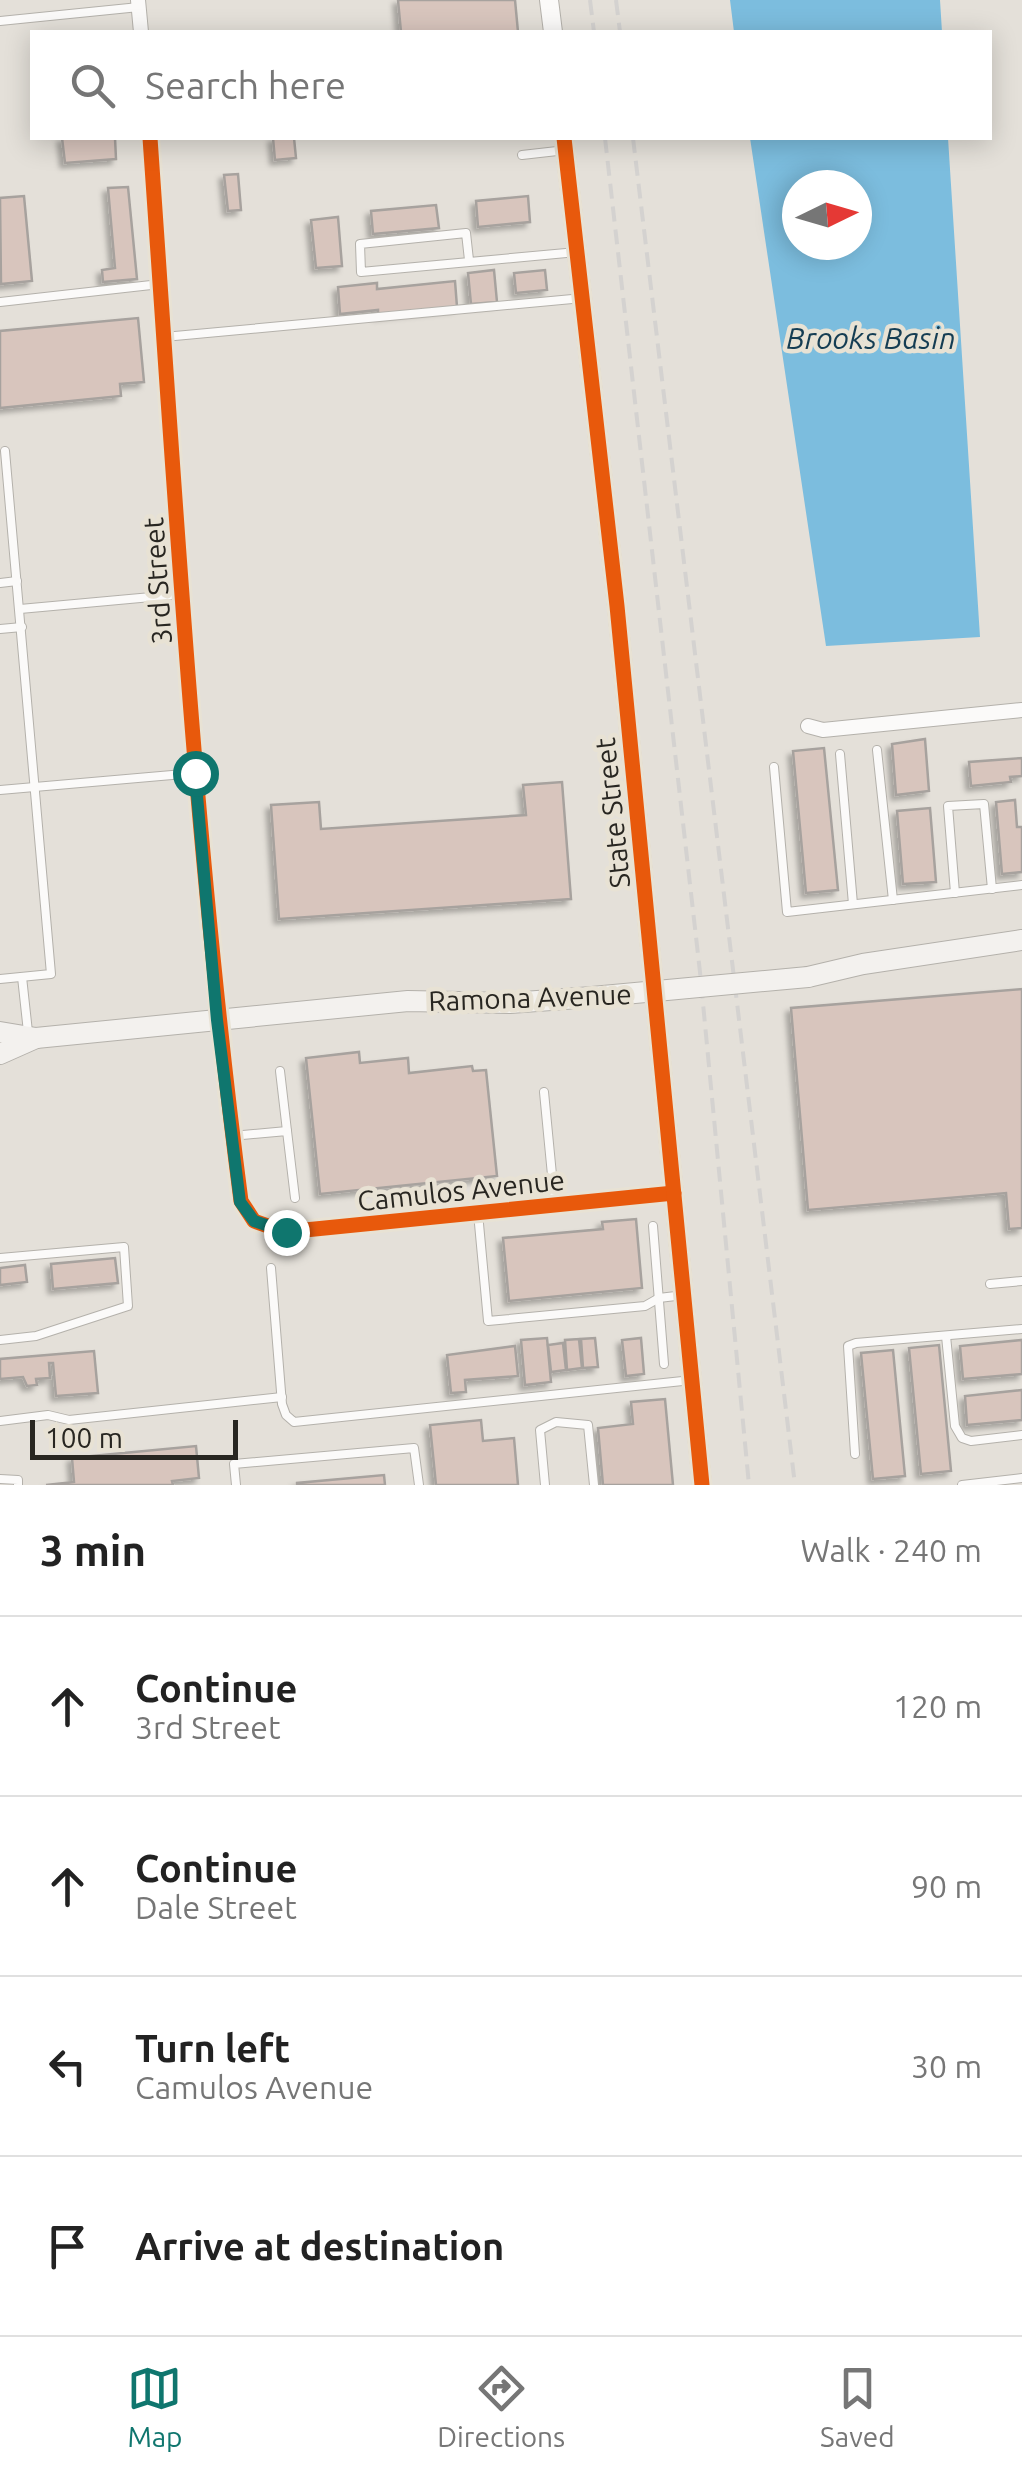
<!DOCTYPE html>
<meta charset="utf-8">
<style>
:root{--surface:#fff;--page:#f6f6f6;--text:#222;--muted:#767676;--line:#e0e0e0;--accent:#0f766e}
body{margin:0;font-family:Ubuntu,sans-serif;background:var(--page);color:var(--text)}
.compass{position:absolute;left:782px;top:170px;width:90px;height:90px;border-radius:50%;background:var(--surface);box-shadow:0 5px 25px #0003;rotate:85deg}
.scale{position:absolute;left:30px;bottom:25px;width:208px;box-sizing:border-box;padding-left:10px;border:5px solid #282621;border-top:0;font-size:28px;line-height:35px;white-space:nowrap;color:#282621;-webkit-text-stroke:8px #e8e2d4;paint-order:stroke}
.stop{position:absolute;width:30px;height:30px;margin:-22px;border:8px solid #0f766e;border-radius:50%;background:#fff}
.stop.end{background:#0f766e;border-color:#fff;box-shadow:0 2px 10px #0008}
.list{margin:0;padding:0;list-style:none}
h2{display:flex;justify-content:space-between;align-items:center;height:130px;margin:0;padding:0 40px;font-size:42px}
h2 small{font-size:32px;font-weight:400;color:var(--muted)}
.list li{display:grid;grid-template-columns:65px 1fr auto;gap:30px;align-items:center;box-sizing:border-box;height:180px;padding:0 40px;border-top:2px solid var(--line)}
.list b{display:block;font-size:38px;white-space:nowrap}
.list p{margin:0;font-size:32px;white-space:nowrap;color:var(--muted)}
.list em{font-size:32px;font-style:normal;color:var(--muted)}
.icon{flex:none;width:55px;height:55px;fill:none;stroke:currentColor;stroke-width:2;stroke-linecap:round;stroke-linejoin:round}
.map{position:relative;flex:none;width:1022px;height:1485px;overflow:hidden}
.search{position:absolute;background:var(--surface);box-shadow:0 5px 25px #0003;left:30px;right:30px;top:30px;height:110px;display:flex;align-items:center;gap:25px;box-sizing:border-box;padding:0 35px;border-radius:0px;color:var(--muted);font-size:38px}
.sheet{height:850px;background:var(--surface)}
nav{display:flex;justify-content:space-around;align-items:center;box-sizing:border-box;height:140px;border-top:2px solid var(--line);background:var(--surface);font-size:28px;color:var(--muted)}
nav a{display:grid;justify-items:center;gap:5px}
nav .on{color:var(--accent)}
.map>svg:first-child{display:block}
.water{fill:#7cbdde;fill-rule:evenodd}
.building{fill:#d8c5bd;stroke:#a7a29e;stroke-width:2.5;filter:url(#shadow)}
.lines{fill:none;stroke-linecap:round;stroke-linejoin:round}
.service-casing{stroke:#b4b1ab;stroke-width:10}
.minor-casing{stroke:#b4b1ab;stroke-width:16}
.tertiary-casing{stroke:#b4b1ab;stroke-width:20}
.secondary-casing{stroke:#b4b1ab;stroke-width:22}
.service{stroke:#fbfaf9;stroke-width:8}
.minor{stroke:#fbfaf9;stroke-width:14}
.tertiary{stroke:#fbfaf9;stroke-width:18}
.secondary{stroke:#f3f1ee;stroke-width:20}
.rail{stroke:#d4d2d0;stroke-width:4;stroke-dasharray:15 8;stroke-linecap:butt}
.secondary-bridge-casing{stroke:#b4b1ab;stroke-width:22;stroke-linecap:butt}
.secondary-bridge{stroke:#f3f1ee;stroke-width:20}
.cycleway-casing{stroke:#e8e2d4;stroke-width:21}
.cycleway{stroke:#e8590c;stroke-width:15}
.route{stroke:#0f766e;stroke-width:12}
.labels{text-anchor:middle;dominant-baseline:central;stroke-width:9;stroke-linejoin:round;paint-order:stroke}
.street-label{font-size:28px;fill:#282621;stroke:#e8e2d4}
.water-label{font-size:30px;font-style:italic;fill:#153d53;stroke:#e8e2d4}
</style>
<div class="map">
<svg width="1022" height="1485" viewBox="0 0 1022 1485">
<defs>
<filter id="shadow"><feDropShadow dx="-4.5" dy="4.5" stdDeviation="2.5" flood-color="#0004"/></filter>
</defs>
<rect width="100%" height="100%" fill="#e4e0d9"/>
<!-- water -->
<g class="water">
<path d="M730,0H940L942,32H734Z"/>
<path d="M750,138H948L980,637L826,646ZM797,185H857V245H797Z"/>
</g>
<!-- building -->
<g class="building">
<path d="M398,0H515L518,32H401Z"/>
<path d="M62,138H115L116,159L65,163Z"/>
<path d="M273,138H294L296,158L275,160Z"/>
<path d="M238,174L241,210L228,211L224,175Z"/>
<path d="M128,187L137,279L103,282L102,270L115,268L108,188Z"/>
<path d="M24,196L32,281L1,284L0,198Z"/>
<path d="M528,196L530,222L478,227L476,201Z"/>
<path d="M436,205L439,228L373,234L371,211Z"/>
<path d="M338,217L342,266L316,268L311,220Z"/>
<path d="M494,270L497,302L471,304L468,273Z"/>
<path d="M545,270L547,290L516,293L514,273Z"/>
<path d="M455,281L457,307L378,315V310L340,314L338,287L377,283V289Z"/>
<path d="M138,318L144,382L120,384L121,396L0,408V331Z"/>
<path d="M925,739L929,791L896,795L892,744Z"/>
<path d="M824,748L838,890L806,893L793,751Z"/>
<path d="M1022,758V776L1010,777L1011,782L971,786L969,762Z"/>
<path d="M562,782L571,899L279,919L271,805L319,802L321,829L526,815L523,785Z"/>
<path d="M1015,800L1017,827H1022V872L1002,874L996,802Z"/>
<path d="M930,808L936,882L903,884L897,811Z"/>
<path d="M1022,989V1228L1009,1229L1006,1193L808,1210L791,1008Z"/>
<path d="M359,1052L360,1063L408,1058L409,1073L472,1066L473,1071L486,1070L497,1176L320,1194L306,1058Z"/>
<path d="M636,1219L642,1288L509,1301L503,1238L603,1229L602,1222Z"/>
<path d="M115,1258L118,1283L53,1289L51,1264Z"/>
<path d="M25,1265L27,1282L0,1285V1268Z"/>
<path d="M547,1338L551,1382L525,1385L521,1340Z"/>
<path d="M595,1338L598,1367L583,1368L581,1339Z"/>
<path d="M641,1338L644,1374L626,1376L622,1340Z"/>
<path d="M579,1339L582,1368L567,1370L565,1340Z"/>
<path d="M1022,1340V1374L963,1379L960,1346Z"/>
<path d="M563,1343L566,1370L551,1372L548,1345Z"/>
<path d="M939,1345L951,1471L921,1474L909,1348Z"/>
<path d="M515,1346L518,1376L465,1380L466,1392L451,1393L447,1355Z"/>
<path d="M893,1350L905,1476L873,1479L861,1353Z"/>
<path d="M94,1351L98,1393L56,1396L53,1363H49L50,1378L36,1379L37,1385L27,1386L23,1377L0,1379V1359Z"/>
<path d="M1022,1390V1420L967,1425L965,1396Z"/>
<path d="M665,1399L673,1485H603L598,1428L633,1424L631,1402Z"/>
<path d="M481,1420L483,1441L514,1438L518,1485H436L430,1425Z"/>
<path d="M196,1446L199,1478L172,1481L173,1485H46L74,1482L72,1458Z"/>
<path d="M384,1475L385,1485H297V1483Z"/>
</g>
<g class="lines">
<defs>
<g id="service">
<path d="M0,21L139,7"/>
<path d="M522,155L566,150"/>
<path d="M469,260L466,233L360,244L361,272L577,252"/>
<path d="M0,302L160,284"/>
<path d="M164,337L583,298"/>
<path d="M0,583L17,581"/>
<path d="M20,609L184,594"/>
<path d="M0,629L22,627"/>
<path d="M877,750L893,900"/>
<path d="M840,754L853,904"/>
<path d="M774,767L787,912L1022,885"/>
<path d="M0,790L195,773"/>
<path d="M955,893L948,806L984,804L992,889"/>
<path d="M22,977L28,1032"/>
<path d="M0,979L51,974L5,451"/>
<path d="M280,1071L287,1131"/>
<path d="M544,1092L555,1206"/>
<path d="M232,1136L287,1131L295,1198"/>
<path d="M478,1213L488,1321L645,1306L659,1298L684,1295"/>
<path d="M653,1226L664,1364"/>
<path d="M0,1258L124,1247L128,1306L36,1336L0,1340"/>
<path d="M271,1268L282,1404L286,1415L294,1422L692,1380"/>
<path d="M990,1284L1022,1281"/>
<path d="M946,1336L955,1426L962,1438L971,1441L1022,1435"/>
<path d="M0,1421L48,1415L69,1420L282,1397"/>
<path d="M855,1454L848,1346L856,1343L1022,1329"/>
<path d="M0,1479L18,1480V1485"/>
<path d="M236,1485L234,1464L414,1448L419,1485"/>
<path d="M545,1485L540,1430L556,1422L588,1425L594,1485"/>
<path d="M962,1485L1022,1478"/>
</g>
<g id="minor">
<path d="M138,0L141,32"/>
<path d="M150,138C175,493 195,848 241,1201L254,1221L285,1232L674,1193"/>
<path d="M808,726L823,730L1022,710"/>
</g>
<g id="tertiary">
<path d="M549,0L553,32"/>
<path d="M564,138L617,606L702,1485"/>
</g>
<g id="secondary">
<path d="M808,977L863,964L1022,940"/>
<path d="M0,1032L36,1038L408,1001L510,1003L592,997"/>
<path d="M0,1054L36,1038"/>
</g>
</defs>
<!-- service casing -->
<use href="#service" class="service-casing"/>
<!-- minor casing -->
<use href="#minor" class="minor-casing"/>
<!-- tertiary casing -->
<use href="#tertiary" class="tertiary-casing"/>
<!-- secondary casing -->
<use href="#secondary" class="secondary-casing"/>
<!-- service -->
<use href="#service" class="service"/>
<!-- minor -->
<use href="#minor" class="minor"/>
<!-- tertiary -->
<use href="#tertiary" class="tertiary"/>
<!-- secondary -->
<use href="#secondary" class="secondary"/>
<!-- rail -->
<g class="rail">
<path d="M590,0L594,32"/>
<path d="M616,0L620,32"/>
<path d="M605,138L700,972L749,1485"/>
<path d="M633,138L795,1485"/>
</g>
<defs>
<path id="secondary-bridge" d="M592,997L808,977"/>
</defs>
<!-- secondary-bridge casing -->
<use href="#secondary-bridge" class="secondary-bridge-casing"/>
<!-- secondary-bridge -->
<use href="#secondary-bridge" class="secondary-bridge"/>
<defs>
<g id="cycleway">
<path d="M150,138C175,493 195,848 241,1201L254,1221L285,1232L674,1193"/>
<path d="M564,138L617,606L702,1485"/>
</g>
</defs>
<!-- cycleway casing -->
<use href="#cycleway" class="cycleway-casing"/>
<!-- cycleway -->
<use href="#cycleway" class="cycleway"/>
</g>
<g class="lines">
<!-- route -->
<path class="route" d="M195,773L217,1020L240,1202L254,1221L286,1232"/>
</g>
<g class="labels">
<!-- street labels -->
<g class="street-label">
<text transform="translate(157 581) rotate(-94)">3rd Street</text>
<text transform="translate(612 813) rotate(-96)">State Street</text>
<text transform="translate(530 997) rotate(-2)">Ramona Avenue</text>
<text transform="translate(461 1190) rotate(-6)">Camulos Avenue</text>
</g>
<!-- water labels -->
<g class="water-label">
<text x="871" y="338">Brooks Basin</text>
</g>
</g>
</svg>
<svg class="compass" viewBox="-18 -18 36 36"><path d="M0-13l5 13h-10z" fill="#e53935"/><path d="M0 13l5-13h-10z" fill="#767676"/></svg>
<div class="scale">100 m</div>
<div class="stop" style="left:195px;top:773px"></div>
<div class="stop end" style="left:286px;top:1232px"></div>
<div class="search"><svg class="icon" aria-label="search" viewBox="0 0 24 24"><circle cx="10" cy="10" r="6"/><path d="M15 15l6 6"/></svg>Search here</div>
</div>
<section class="sheet">
<h2>3 min<small>Walk · 240 m</small></h2>
<ul class="list">
<li><svg class="icon" aria-label="ahead" viewBox="0 0 24 24"><path d="M12 20V5M6 11l6-6 6 6"/></svg><div><b>Continue</b><p>3rd Street</p></div><em>120 m</em></li>
<li><svg class="icon" aria-label="ahead" viewBox="0 0 24 24"><path d="M12 20V5M6 11l6-6 6 6"/></svg><div><b>Continue</b><p>Dale Street</p></div><em>90 m</em></li>
<li><svg class="icon" aria-label="left" viewBox="0 0 24 24"><path d="M17 20v-9H6M10 6l-5 5 5 5"/></svg><div><b>Turn left</b><p>Camulos Avenue</p></div><em>30 m</em></li>
<li><svg class="icon" aria-label="arrive" viewBox="0 0 24 24"><path d="M6 21V4h12l-3 4 3 4H6"/></svg><div><b>Arrive at destination</b></div></li>
</ul>
</section>
<nav>
<a class="on"><svg class="icon" aria-label="map" viewBox="0 0 24 24"><path d="M3 6l6-2 6 2 6-2v14l-6 2-6-2-6 2zM9 4v14M15 6v14"/></svg>Map</a>
<a><svg class="icon" aria-label="directions" viewBox="0 0 24 24"><path d="M12 3l9 9-9 9-9-9zM9 14v-3h6M13 9l2 2-2 2"/></svg>Directions</a>
<a><svg class="icon" aria-label="saved" viewBox="0 0 24 24"><path d="M7 4h10v16l-5-4-5 4z"/></svg>Saved</a>
</nav>
